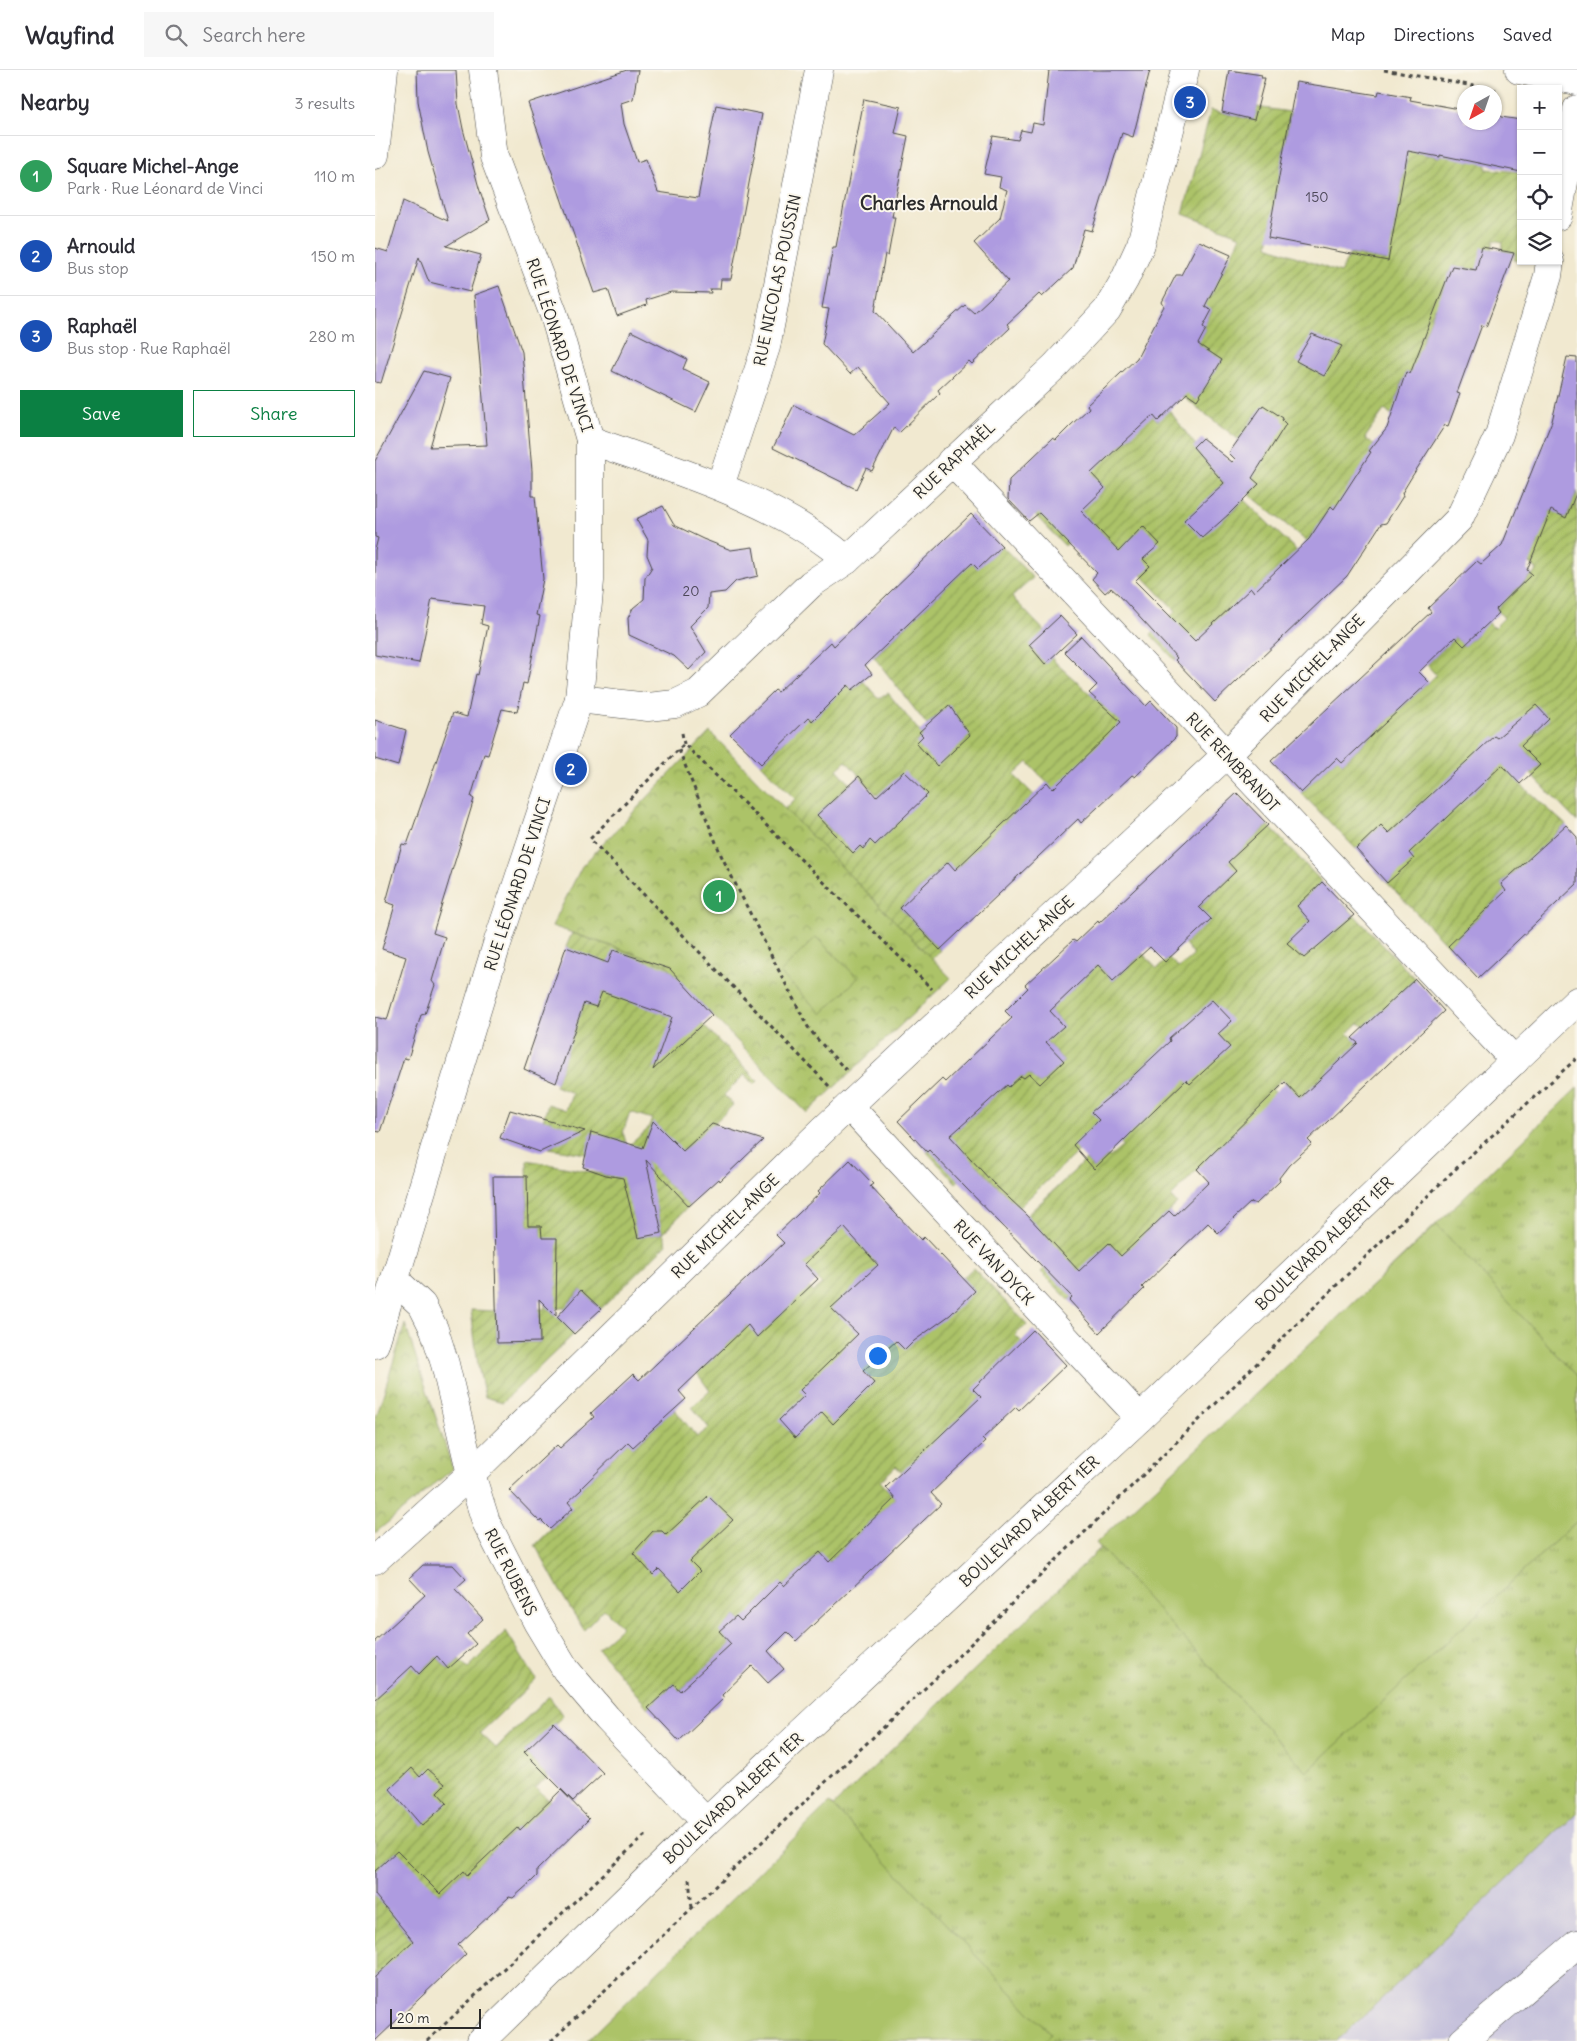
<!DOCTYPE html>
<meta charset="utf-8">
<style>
:root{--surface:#fff;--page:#f7f7f7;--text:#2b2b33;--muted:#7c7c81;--line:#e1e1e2;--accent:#0b8043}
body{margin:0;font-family:Delius,sans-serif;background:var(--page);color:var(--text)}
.controls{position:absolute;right:15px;top:15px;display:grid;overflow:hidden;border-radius:0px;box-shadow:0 1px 4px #0004}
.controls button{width:45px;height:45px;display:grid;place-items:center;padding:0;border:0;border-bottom:1px solid var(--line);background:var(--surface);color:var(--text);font:25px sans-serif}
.compass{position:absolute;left:1082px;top:15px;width:45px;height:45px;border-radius:50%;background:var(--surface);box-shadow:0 1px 4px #0004;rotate:220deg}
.scale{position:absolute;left:15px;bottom:12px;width:91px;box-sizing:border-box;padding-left:5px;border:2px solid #2b2b2b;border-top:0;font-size:14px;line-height:18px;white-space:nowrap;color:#2b2b2b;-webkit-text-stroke:4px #fbf7ec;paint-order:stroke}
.you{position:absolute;left:502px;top:1285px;width:18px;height:18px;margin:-12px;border:4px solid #fff;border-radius:50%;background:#1a73e8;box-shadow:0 0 0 8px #1a73e833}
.badge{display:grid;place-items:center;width:32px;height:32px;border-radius:50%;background:var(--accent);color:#fff;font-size:16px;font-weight:700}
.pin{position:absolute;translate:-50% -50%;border:2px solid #fff;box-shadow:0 1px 5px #0006}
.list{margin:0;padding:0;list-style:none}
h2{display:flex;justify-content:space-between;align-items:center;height:65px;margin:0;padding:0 20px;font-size:21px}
h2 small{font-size:16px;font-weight:400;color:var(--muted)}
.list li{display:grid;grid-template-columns:32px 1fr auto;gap:15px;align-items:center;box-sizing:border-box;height:80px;padding:0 20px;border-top:1px solid var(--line)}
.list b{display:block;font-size:19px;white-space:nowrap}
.list p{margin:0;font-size:16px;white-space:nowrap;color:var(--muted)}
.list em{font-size:16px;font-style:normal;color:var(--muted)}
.actions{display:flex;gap:10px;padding:15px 20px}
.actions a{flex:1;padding:11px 0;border:1px solid var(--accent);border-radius:0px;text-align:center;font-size:18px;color:var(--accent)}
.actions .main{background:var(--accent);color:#fff}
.icon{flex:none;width:28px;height:28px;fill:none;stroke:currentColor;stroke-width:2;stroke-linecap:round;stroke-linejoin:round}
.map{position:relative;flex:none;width:1202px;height:1971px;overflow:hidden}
header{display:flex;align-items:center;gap:30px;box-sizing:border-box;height:70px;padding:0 25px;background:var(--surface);border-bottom:1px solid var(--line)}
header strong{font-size:24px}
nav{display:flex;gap:28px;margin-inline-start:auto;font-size:18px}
.search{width:350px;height:45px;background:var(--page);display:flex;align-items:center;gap:12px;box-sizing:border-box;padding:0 18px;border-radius:0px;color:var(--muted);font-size:19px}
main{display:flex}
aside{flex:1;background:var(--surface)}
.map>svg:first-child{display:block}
.industrial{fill:#c4c0db}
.grass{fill:url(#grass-tufts);stroke:#6c774a}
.park{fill:url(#park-crowns);stroke:#6c774a}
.garden{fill:url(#garden-furrows);stroke:#6c774a;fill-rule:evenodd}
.pitch{fill:#acc368;stroke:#6c774a}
.building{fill:#ae9be0}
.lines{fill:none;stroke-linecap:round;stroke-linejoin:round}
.minor-casing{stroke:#494844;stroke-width:29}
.major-casing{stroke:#494844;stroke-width:29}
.path{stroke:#494844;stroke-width:3;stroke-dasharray:4 4;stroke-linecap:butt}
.minor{stroke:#fff;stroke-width:28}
.major{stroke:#fff;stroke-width:28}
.labels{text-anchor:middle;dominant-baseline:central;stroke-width:4;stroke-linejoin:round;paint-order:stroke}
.number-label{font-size:14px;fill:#4c4758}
.street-label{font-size:16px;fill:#2b2b2b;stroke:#fbf7ec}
.quarter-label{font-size:19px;font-weight:bold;fill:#2b2b2b;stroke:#fbf7ec}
</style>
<header>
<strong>Wayfind</strong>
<div class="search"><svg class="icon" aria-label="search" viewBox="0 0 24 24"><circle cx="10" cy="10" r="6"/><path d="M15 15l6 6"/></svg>Search here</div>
<nav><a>Map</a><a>Directions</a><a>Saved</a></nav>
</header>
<main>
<aside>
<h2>Nearby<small>3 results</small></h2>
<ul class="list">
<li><span class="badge" style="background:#2e9e5b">1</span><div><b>Square Michel-Ange</b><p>Park · Rue Léonard de Vinci</p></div><em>110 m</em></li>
<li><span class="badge" style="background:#1a4fb4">2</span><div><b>Arnould</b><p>Bus stop</p></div><em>150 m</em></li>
<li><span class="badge" style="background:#1a4fb4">3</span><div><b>Raphaël</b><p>Bus stop · Rue Raphaël</p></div><em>280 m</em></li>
</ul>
<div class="actions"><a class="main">Save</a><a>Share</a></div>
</aside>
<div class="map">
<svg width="1202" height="1971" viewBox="0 0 1202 1971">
<defs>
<pattern id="grass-tufts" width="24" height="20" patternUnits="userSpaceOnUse" patternTransform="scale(1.25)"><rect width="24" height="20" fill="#acc368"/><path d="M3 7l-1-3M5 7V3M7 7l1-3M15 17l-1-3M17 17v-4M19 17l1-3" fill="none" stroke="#8c9f56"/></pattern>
<pattern id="park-crowns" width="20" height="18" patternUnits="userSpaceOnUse" patternTransform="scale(1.25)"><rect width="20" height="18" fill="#acc368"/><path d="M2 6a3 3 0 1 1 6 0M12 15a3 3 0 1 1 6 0" fill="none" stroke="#8c9f56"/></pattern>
<pattern id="garden-furrows" width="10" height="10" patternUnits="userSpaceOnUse" patternTransform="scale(1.25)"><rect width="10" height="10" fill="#acc368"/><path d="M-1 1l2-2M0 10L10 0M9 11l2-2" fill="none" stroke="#8c9f56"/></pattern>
</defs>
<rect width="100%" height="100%" fill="#fbf7ec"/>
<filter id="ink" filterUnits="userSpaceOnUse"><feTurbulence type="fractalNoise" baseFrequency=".02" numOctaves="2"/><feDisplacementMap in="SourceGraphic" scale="10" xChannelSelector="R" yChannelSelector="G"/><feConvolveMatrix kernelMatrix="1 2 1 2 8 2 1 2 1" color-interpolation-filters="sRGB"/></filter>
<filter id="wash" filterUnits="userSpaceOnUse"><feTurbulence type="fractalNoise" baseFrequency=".0096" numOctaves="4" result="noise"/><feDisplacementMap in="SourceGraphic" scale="20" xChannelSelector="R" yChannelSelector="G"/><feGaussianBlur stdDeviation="1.12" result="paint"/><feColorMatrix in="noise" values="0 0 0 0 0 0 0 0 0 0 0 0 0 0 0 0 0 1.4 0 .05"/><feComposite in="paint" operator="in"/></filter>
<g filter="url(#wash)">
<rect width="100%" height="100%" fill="#f1e9d0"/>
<!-- industrial -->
<path class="industrial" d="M1202,1496V1971H703Z"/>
<!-- grass -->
<path class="grass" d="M1202,1018V1743L962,1971H215Z"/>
<!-- park -->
<g class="park">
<path d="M335,662L576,908L432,1043L315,922L292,895L177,856L207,796Z"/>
<path d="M30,1254L78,1399L0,1463V1351Z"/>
</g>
<!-- garden -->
<g class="garden">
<path d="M881,37L915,42L893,176L965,203L975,184L1012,191L1034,75L1044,68L1042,83L1065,87L1068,70L1114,78L1111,99L1146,102V191L1139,190L1140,184L1127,181L1128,172L1119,170L1113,201L1081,197L1070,242L1060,238L1047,272L1052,311L1031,302L1022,327L1025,332L1028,351L1009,340L990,368L999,375L971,448L955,437L945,452L936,475L874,424L856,406L876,379L785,309L837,306L847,291L823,274L831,259L828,257L837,241L826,234L845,206L866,166L808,144L836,40L878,50Z"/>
<path d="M766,333L783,351L794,340L849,413L836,425L854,444L869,430L922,481L892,535L876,519L800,590L776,565L801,541L716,452L690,476L660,445L685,420L730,418L704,391L730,366L742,379L757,365Z"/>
<path d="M1202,421V752L1155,703L1165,695L1139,668L1145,714L1191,755L1168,775L1178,787L1143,798L1126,814L1136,826L1099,852L1073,876L1001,801L1027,776L1006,755L981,779L926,723L962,687L967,693L1054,612L1061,605L1052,595L1080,567L1089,576L1101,565L1102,541L1119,558L1129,548L1114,530L1136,524L1162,500L1153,491L1176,440L1191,448Z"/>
<path d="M627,476L658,508L637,527L680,572L670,581L683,595L750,655L684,726L653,692L639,705L659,725L580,800L573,793L525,838L565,880L557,889L410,739L420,729L386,694L410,671L429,641L437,651L454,634L467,609L477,619L488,611L504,629L513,623L545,662L590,657L573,635L552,655L499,587L597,493L603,498ZM471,691L503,726L468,772L451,755L461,745L470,742L459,729L475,714L462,699Z"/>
<path d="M893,755L947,812L922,836L941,858L968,833L1040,909L990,957L984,953L973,963L983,973L925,1028L907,1009L897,1019L907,1029L878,1056L871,1050L860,1060L868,1069L846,1075L796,1127L802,1134L772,1161L749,1190L730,1196L694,1230L666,1202L686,1183L651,1146L711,1090L719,1099L733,1086L735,1087L748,1076L730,1056L643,1138L601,1094L581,1113L552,1082L577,1058L581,1061L632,1015L646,1006L649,1008L654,1004L665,1014L689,991L671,971L689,956L675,940L723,895L738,911L768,884L782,899L794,888L804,898L819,885L810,874L835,849L824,837L861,801L853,792Z"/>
<path d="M197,863L292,895L301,906L288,944L327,954L383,1011L380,1014L369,1005L349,1025L358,1035L285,1105L314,1136L288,1163L292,1174L226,1239L206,1220L195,1232L200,1237L174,1239L199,1264L128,1332L110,1327L103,1296L96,1240L121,1241L122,1273L165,1272L164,1239H170L166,1156H153L152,1090L236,1106L257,1100L211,1084L174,1078L179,1076L168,1051L173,1034L191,1040L197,1023L180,1016L208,933L221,937L226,922L191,877ZM255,1042L277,1049L272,1060L252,1077L248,1062ZM281,1136L287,1163L273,1166L266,1139Z"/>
<path d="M472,1138L569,1226L598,1198L652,1254L640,1265L649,1274L637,1285L634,1283L626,1290L634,1300L610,1307L598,1319L606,1327L540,1390L536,1413L521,1396L505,1411L520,1428L454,1492L409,1516L405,1512L378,1539L381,1543L369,1554L361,1546L345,1561L356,1574L305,1621L299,1615L273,1638L223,1578L247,1557L229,1539L209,1560L189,1528L160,1475L197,1439L193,1432L206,1419L200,1413L229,1396L242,1384L246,1364L258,1377L272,1365L288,1325L322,1367L334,1358L317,1337L335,1321L322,1303L373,1255L429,1212L438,1222L447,1214L422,1187Z"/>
<path d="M131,1561L161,1609L105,1663L121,1678L174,1626L188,1646L149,1682L173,1707L160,1718L175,1731L148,1764L142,1757L92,1805L89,1801L65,1824L20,1782L14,1788L20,1796L24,1855L45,1880L0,1923V1713L4,1706L0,1702V1630L11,1620L28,1587L44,1603L62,1587L73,1599L84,1589L93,1598Z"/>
</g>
<!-- pitch -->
<g class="pitch">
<path d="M441,867L483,908L447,944L405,903Z"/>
<path d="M1062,1155L1202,1306V1451L932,1702L721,1473Z"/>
<path d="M455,1733L676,1964L669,1971H212Z"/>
</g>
<g id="blocks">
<!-- building -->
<g class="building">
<path d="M42,0H81L83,34L88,59L104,118L115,150L71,176L106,185L95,222L54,212L44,187L6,313L0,312V178L13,182L28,131L73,151L53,82L43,31Z"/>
<path d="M252,0H263L258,29L246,33L249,54L262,92L271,89L283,122L323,128L341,35L387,44L356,209H346L345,219H335L336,223L296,222L271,230L272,235L242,246L233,219L219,223L153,33Z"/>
<path d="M674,0H775L758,67L747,63L717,161L709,159L698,198L667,227L664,224L632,254L635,258L597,294L594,291L563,320L565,323L524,363L519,357L497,401L491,398L481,419L398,378L419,335L479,365L515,333L483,297L475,304L447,274L454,239L447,238L458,177H461L489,29L526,37L520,63L533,66L517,147H520L513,186L510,184L500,241L538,282L590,235L599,243L633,211L599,173L625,148L632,120L624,117L626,107L609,104L618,66L643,70L646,60L656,62L658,53L668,55Z"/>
<path d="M854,0L887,5L886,8H890L879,50L847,42Z"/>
<path d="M921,12L1003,25L1004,21L1036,27L1035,30L1090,40V52H1120V43L1125,44L1126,47L1146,50V102L1065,85V87L1033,81L1013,191L893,168Z"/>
<path d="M824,171L856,185L830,236L837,240L828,257L831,259L823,274L847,290L822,330L812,323L783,351L778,345L716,403L730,418L706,441L744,481L768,456L785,474L768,489L775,496L760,511L820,571L876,518L879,522L934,469L956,436L959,439L996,382L994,381L1012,358L1031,302L1035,304L1077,196L1101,200L1107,177L1139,183L1111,257L1107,255L1094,290L1082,323L1085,324L1073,356L1070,355L1036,408L1027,423L1028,426L1011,453L1006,454L972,506L840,632L800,590L802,588L744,525L736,518L730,523L717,509L722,503L664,443L654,451L633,429L634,410L678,368L681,370L695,356L714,338L712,335L762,288L789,236L787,232L801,205H806Z"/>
<path d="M124,216L147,282L157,401V426H160L168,509L161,545L165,546L152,614L148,613L142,642L127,639L113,685L109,684L96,727L99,729L58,863L70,867L57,911L60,915L50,944L46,945L33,989L29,988L5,1062L0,1061V947L12,950L31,887L7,879L20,835L11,832L27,774L32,775L78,643L92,647L101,604L103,605L113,556L106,554L109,536L57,529L44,593L0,585V480L3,468L0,467V391L49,301L75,308L55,377L112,375L99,225Z"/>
<path d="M256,261L312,289L308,299L335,312L321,342L237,301Z"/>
<path d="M937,264L967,276L949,306L921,291Z"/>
<path d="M1192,287L1202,288V421L1191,448L1176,440L1152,500L1157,504L1121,539L1124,543L1089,576L1080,567L1044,602L1054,612L967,693L962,688L926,723L896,691L1056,542L1053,538L1102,491L1106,494L1127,475L1177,351Z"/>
<path d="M888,335L908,348L907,350L911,354L877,408L884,414L854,444L827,468L809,450L849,413L818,377L827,368L857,392L860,389L854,383Z"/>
<path d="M288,436L299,455L328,469L356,480L378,477L383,506L361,511L350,522L334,524L333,538L315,556L331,582L314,600L299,586L254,565L253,548L258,538L269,529L270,508L277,497L272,485L273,470L261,449Z"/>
<path d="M596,444L627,476L603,499L597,493L490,595L497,604L477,620L473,615L437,651L434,647L386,694L355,664L400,620L403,622L456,572L459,576Z"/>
<path d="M685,546L702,564L670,594L654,575Z"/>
<path d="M706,566L771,636L776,631L801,658V667L760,707L757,705L706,753L703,749L565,880L525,838L573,792L580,800L672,712L678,719L746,652L714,623L722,615L689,582Z"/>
<path d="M574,635L595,665L562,696L541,673L548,666L544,662Z"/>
<path d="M1161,635L1174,649L1146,676L1165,695L1145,714L1127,695L1034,783L1039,789L1012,813L981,779L1006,755L1014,763L1119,666L1122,668Z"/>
<path d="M0,650L31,660L23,696L0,689Z"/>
<path d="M529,701L553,724L500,775L495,770L488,779L485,776L478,783L442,745L484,706L501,727Z"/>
<path d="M862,723L893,755L853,792L861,801L824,837L836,849L790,892L775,877L738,911L723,895L675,941L689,956L671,972L689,991L665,1014L654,1004L649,1008L646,1006L634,1017L632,1015L575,1066L617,1112L652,1145L704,1201L734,1173L746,1186L794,1141L799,1146L834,1112L822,1099L910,1012L925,1028L983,973L977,968L1040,909L1069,941L933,1070L937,1074L914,1095L904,1108L905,1111L881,1134L876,1132L843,1163L833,1153L767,1217L769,1219L724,1263L694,1230L697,1227L554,1080L552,1082L523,1051L567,1009L570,1012L637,948L630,941L653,918L650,915L698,870L701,872L723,851L724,853Z"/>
<path d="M1191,755L1202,767V814L1103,908L1073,876L1131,821L1126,814Z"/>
<path d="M947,812L979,845L929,888L912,873L935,851L922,836Z"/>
<path d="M191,877L233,893L238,880L295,899L337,945L278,1000L297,947L227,922L221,937L209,933L181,1013L149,999Z"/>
<path d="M837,930L857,951L843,964L855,977L815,1014L811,1010L719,1099L698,1075L724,1050L716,1042L744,1019L795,971L794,968Z"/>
<path d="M135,1040L210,1061L165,1082L125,1068Z"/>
<path d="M278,1051L308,1081L337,1054L388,1070L345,1111L344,1109L314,1136L271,1090L287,1163L263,1168L248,1108L231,1105L208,1097L216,1062L268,1078Z"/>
<path d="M475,1090L498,1114L495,1116L520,1143L546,1170L549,1167L600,1221L575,1245L539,1271L530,1280L521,1271L488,1301L499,1313L458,1354L447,1342L420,1368L404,1350L430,1325L425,1320L483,1264L456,1238L503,1195L469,1157L429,1194L443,1209L382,1267L373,1255L304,1321L311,1329L258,1377L253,1372L206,1418L207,1419L193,1432L198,1438L175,1459L166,1450L165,1452L134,1420L182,1375L185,1378L219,1347L216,1343L258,1304L264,1310L409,1173L401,1165L445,1123L443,1121Z"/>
<path d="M118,1106H152L153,1156H166L167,1168H182L181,1246L164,1229L165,1272L122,1273Z"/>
<path d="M206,1220L226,1239L199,1264L182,1247Z"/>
<path d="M658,1260L691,1295L644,1340L641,1337L607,1369L610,1372L556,1423L566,1434L421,1571L412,1562L393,1581L409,1599L393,1613L377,1596L347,1625L349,1628L304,1671L273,1638L299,1614L305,1621L356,1574L344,1561L361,1546L366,1551L405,1512L409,1516L445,1482L454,1492L520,1428L511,1417L606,1327L598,1319Z"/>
<path d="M333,1426L358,1450L315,1491L325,1501L305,1521L284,1499L278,1505L258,1483L278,1461H287L291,1465Z"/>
<path d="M48,1495H78L91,1509L80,1519L108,1549L92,1564L101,1574L73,1599L62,1586L44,1604L37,1596L0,1630V1571L50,1525L34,1508Z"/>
<path d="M179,1653L228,1703L198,1731L149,1682Z"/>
<path d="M37,1698L45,1707L53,1699L70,1714L62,1722L72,1733L47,1756L15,1719Z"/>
<path d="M186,1720L214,1749L162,1800V1806L156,1812L138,1828L134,1827L83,1875L91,1884L0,1971V1907L38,1871L0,1825V1801L22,1781L65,1824L89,1801L92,1805L143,1757L145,1760Z"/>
</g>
</g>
</g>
<g filter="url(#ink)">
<use href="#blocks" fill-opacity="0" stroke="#494844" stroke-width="1"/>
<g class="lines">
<defs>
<g id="minor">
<path d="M1144,0L1202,11"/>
<path d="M0,85L9,0"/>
<path d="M1183,146L1202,39"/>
<path d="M215,370C299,400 404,430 472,490"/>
<path d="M576,391L1140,991"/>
<path d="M345,416L391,277L444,0"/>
<path d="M204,629L273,637L300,634L323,623L436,514L472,490L680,296L732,240L750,209L766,174L810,0"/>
<path d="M474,1036L765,1348"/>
<path d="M20,1210L47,1235L59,1259L70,1294L96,1404L111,1452L162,1552L191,1600L232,1648L331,1752"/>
<path d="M0,1274L122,874L204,629L215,511V370L179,245L119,87L108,0"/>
<path d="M0,1490L96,1404L448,1060L851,685L1084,449L1124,365L1173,206L1175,191"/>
<path d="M1088,1971L1202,1874"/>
</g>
<path id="major" d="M106,1971L331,1752L765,1348L1202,931"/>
</defs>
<!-- minor casing -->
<use href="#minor" class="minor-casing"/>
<!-- major casing -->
<use href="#major" class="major-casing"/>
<!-- path -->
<g class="path">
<path d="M1009,0L1121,20"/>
<path d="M307,663L309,674"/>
<path d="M304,680L346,785L405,903L433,957L443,970L471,1000"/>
<path d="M454,1016L215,769L309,674L557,919"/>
<path d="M314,1809L317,1838"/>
<path d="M52,1971L269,1766H273"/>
<path d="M176,1971L563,1606L1074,1105L1202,988"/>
</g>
<!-- minor -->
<use href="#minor" class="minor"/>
<!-- major -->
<use href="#major" class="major"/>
</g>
</g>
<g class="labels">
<!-- number labels -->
<g class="number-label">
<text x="942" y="127">150</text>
<text x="316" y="521">20</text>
</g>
<!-- street labels -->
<g class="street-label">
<text transform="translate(402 210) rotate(-78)">RUE NICOLAS POUSSIN</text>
<text transform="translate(185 275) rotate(72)">RUE LÉONARD DE VINCI</text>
<text transform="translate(579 390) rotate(-43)">RUE RAPHAËL</text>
<text transform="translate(937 598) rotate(-46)">RUE MICHEL-ANGE</text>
<text transform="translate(858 692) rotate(47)">RUE REMBRANDT</text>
<text transform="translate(142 814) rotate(-72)">RUE LÉONARD DE VINCI</text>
<text transform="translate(644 877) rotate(-43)">RUE MICHEL-ANGE</text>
<text transform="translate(350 1156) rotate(-44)">RUE MICHEL-ANGE</text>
<text transform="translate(949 1173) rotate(-44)">BOULEVARD ALBERT 1ER</text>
<text transform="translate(619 1192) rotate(47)">RUE VAN DYCK</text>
<text transform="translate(654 1451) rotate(-43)">BOULEVARD ALBERT 1ER</text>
<text transform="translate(136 1502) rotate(63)">RUE RUBENS</text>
<text transform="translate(358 1728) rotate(-43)">BOULEVARD ALBERT 1ER</text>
</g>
<!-- quarter labels -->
<g class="quarter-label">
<text x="554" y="133">Charles Arnould</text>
</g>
</g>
</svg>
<div class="controls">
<button>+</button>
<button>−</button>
<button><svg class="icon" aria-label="locate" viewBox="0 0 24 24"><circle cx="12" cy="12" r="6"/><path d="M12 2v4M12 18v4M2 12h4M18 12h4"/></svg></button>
<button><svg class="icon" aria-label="layers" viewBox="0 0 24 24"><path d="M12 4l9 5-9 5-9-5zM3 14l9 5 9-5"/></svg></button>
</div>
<svg class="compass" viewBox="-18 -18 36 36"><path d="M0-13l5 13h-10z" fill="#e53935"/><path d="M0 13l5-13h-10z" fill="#7c7c81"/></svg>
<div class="scale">20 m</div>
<div class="you"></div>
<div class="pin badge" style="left:344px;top:826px;background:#2e9e5b">1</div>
<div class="pin badge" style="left:196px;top:699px;background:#1a4fb4">2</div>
<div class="pin badge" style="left:815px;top:32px;background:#1a4fb4">3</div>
</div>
</main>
